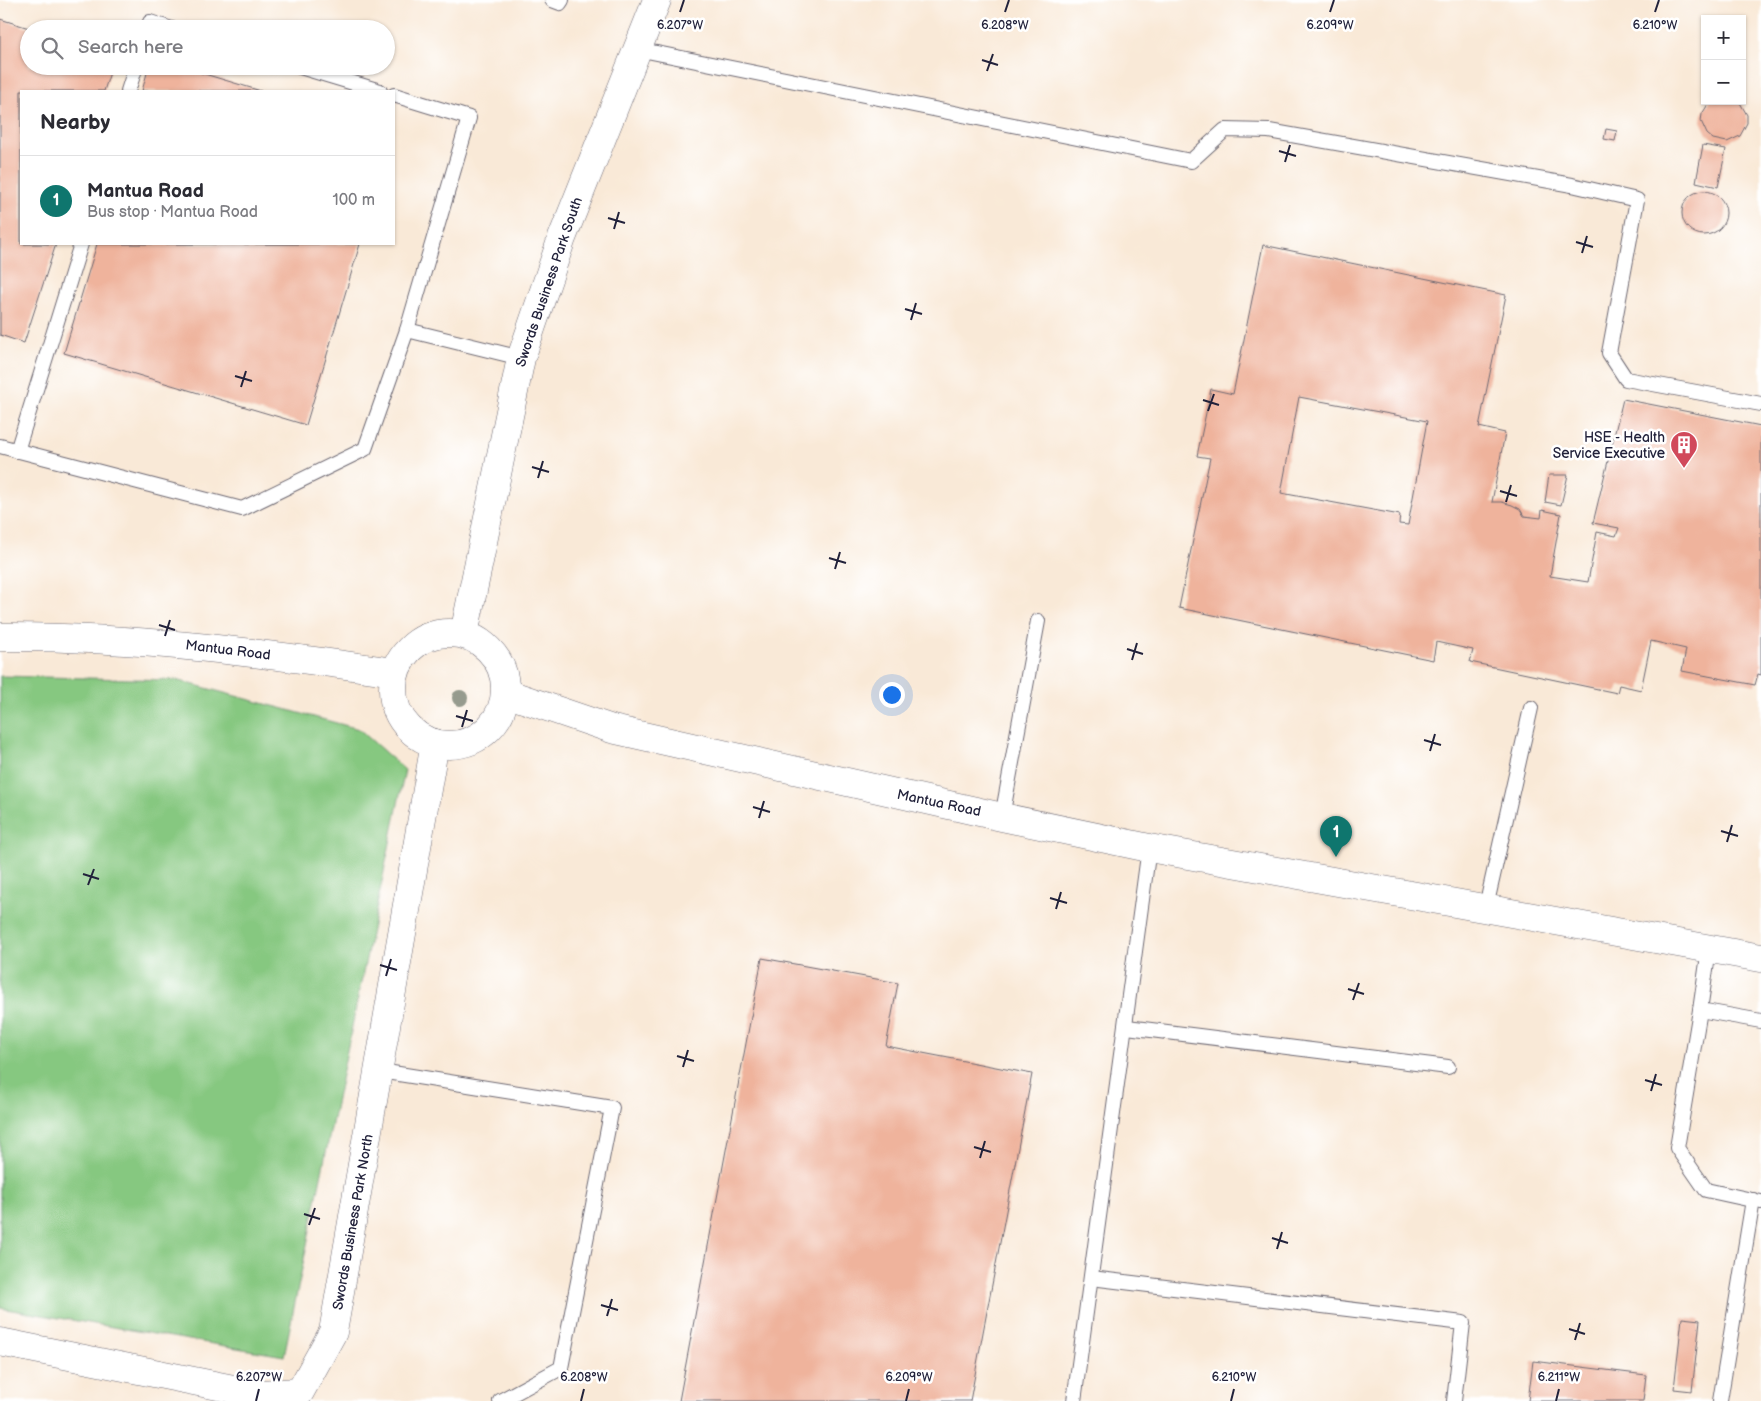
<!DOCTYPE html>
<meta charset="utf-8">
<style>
:root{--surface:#fff;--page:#f2f2f3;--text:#2b2b33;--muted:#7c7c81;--line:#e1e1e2;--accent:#0f766e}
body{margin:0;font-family:"Balsamiq Sans",sans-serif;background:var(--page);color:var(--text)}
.controls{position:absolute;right:15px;top:15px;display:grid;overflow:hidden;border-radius:0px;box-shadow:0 1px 4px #0004}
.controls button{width:45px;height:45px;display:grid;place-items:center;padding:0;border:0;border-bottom:1px solid var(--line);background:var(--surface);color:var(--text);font:25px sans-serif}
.you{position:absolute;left:891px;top:694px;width:18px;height:18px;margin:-12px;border:4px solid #fff;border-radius:50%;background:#1a73e8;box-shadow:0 0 0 8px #1a73e833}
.badge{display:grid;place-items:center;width:32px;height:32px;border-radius:50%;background:var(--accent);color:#fff;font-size:16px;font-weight:700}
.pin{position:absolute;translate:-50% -41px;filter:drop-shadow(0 1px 2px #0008)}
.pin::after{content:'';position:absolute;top:26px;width:18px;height:15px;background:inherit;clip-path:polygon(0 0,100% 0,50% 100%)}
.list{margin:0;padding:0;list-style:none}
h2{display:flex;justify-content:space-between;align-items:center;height:65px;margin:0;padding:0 20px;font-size:21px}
h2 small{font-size:16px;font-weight:400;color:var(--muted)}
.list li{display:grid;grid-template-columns:32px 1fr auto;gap:15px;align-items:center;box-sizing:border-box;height:90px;padding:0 20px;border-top:1px solid var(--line)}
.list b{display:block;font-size:19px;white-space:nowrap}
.list p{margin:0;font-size:16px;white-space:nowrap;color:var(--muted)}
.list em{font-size:16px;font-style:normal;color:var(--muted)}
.icon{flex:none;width:28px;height:28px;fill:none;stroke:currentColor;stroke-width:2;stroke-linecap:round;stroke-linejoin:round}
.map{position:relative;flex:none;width:1761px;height:1401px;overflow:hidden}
.search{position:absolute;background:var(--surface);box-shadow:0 1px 4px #0004;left:20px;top:20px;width:375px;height:55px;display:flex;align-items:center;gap:12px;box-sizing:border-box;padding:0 18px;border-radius:28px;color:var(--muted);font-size:19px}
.panel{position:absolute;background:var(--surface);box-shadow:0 1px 4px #0004;left:20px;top:90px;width:375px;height:155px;border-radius:0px}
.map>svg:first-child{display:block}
.green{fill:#86c880;stroke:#54755e}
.building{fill:#efb39c;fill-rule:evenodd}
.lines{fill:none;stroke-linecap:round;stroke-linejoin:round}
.service-casing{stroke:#6d6872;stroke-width:16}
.minor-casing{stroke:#6d6872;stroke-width:29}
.tertiary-casing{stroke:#6d6872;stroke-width:29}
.service{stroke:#fff;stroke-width:14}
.minor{stroke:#fff;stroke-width:28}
.tertiary{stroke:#fff;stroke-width:28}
.tree{fill:#969b8e}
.ticks{fill:none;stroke:#22223b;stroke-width:2}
.labels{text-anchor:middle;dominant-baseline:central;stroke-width:5;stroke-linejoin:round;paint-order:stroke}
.street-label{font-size:14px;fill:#22223b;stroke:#fff}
.poi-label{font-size:14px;fill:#22223b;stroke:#fff;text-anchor:end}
.ticks-label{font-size:12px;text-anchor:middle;fill:#22223b;stroke:#fff;stroke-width:5;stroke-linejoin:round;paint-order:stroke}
</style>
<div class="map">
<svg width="1761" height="1401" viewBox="0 0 1761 1401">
<rect width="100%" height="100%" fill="#fff"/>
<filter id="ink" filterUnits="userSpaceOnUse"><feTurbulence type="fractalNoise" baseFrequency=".02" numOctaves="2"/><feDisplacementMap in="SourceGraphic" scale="10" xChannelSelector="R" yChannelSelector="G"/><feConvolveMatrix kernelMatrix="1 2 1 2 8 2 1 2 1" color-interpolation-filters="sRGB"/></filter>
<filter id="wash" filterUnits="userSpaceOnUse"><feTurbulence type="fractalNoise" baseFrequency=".0096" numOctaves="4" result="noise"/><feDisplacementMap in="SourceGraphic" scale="20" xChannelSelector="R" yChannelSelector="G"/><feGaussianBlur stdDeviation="1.12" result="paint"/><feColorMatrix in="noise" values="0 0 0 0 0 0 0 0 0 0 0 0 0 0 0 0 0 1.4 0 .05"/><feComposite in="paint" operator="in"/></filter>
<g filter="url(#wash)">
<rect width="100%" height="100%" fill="#f9e9d7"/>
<!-- green -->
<path class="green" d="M0,676L176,680L359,729L405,770L284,1356L0,1308Z"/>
<g id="blocks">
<!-- building -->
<g class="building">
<path d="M0,19L29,28V66H112L104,91H21V244H56L24,343L0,335Z"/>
<path d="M149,66H178L261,91H142Z"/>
<path d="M1710,101H1739L1747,115V123L1740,136L1727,142L1713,139L1707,134L1701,121L1702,114Z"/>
<path d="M1606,129L1617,131L1615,141L1604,139Z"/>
<path d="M1703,145L1726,149L1718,187L1696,182Z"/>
<circle cx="1704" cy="213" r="22"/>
<path d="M97,244H360L306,425L64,353Z"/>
<path d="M1263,245L1506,295L1479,427L1505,433L1492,502H1502L1512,505L1520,509L1524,516L1541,518L1542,510L1561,514L1550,576L1588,582L1597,532L1616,536L1619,528L1593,523L1623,399L1761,426V675L1758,674L1755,685L1682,671L1686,649L1651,641L1641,690L1619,685L1617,693L1470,662L1473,650L1436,642L1433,660L1179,608L1210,458L1197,456L1211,389L1233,394ZM1299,397L1427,421L1408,525L1399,524L1400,515L1281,493Z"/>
<path d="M1549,475H1568L1561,505L1545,502Z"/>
<path d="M762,958L898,983L886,1046L1032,1074L970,1401H679Z"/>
<path d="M1682,1318L1700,1320L1692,1391L1674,1389Z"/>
<path d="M1533,1361L1646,1375L1643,1401H1528Z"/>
</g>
</g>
</g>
<g filter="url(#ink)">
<use href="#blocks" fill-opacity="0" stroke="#6d6872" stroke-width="1"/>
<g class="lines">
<defs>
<g id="service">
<path d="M552,0L560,3L562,0"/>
<path d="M148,29L150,22L172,29"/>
<path d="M637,49L1191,161L1225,130L1269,131L1572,185L1637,200L1609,353L1626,379L1761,404"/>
<path d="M297,66L380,91"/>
<path d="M128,91L136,66"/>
<path d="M407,330L521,358"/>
<path d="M0,446L242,509L365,449L407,330L469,118L394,95"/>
<path d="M17,451L81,244"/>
<path d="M1002,817L1038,621"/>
<path d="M1486,907L1531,708"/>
<path d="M1709,949L1700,1010L1761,1021"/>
<path d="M1700,1010L1677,1148L1706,1190L1761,1202"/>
<path d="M1127,1027L1448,1067"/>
<path d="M380,1071L612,1108L561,1368L500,1401"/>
<path d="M1091,1278L1463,1323L1454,1401"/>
<path d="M1074,1401L1149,848"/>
<path d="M1720,1401L1753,1200"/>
</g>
<g id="minor">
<path d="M464,634L521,358L562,238L657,0"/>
<path d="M0,1342L258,1394L300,1392L333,1332L435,743"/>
</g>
<g id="tertiary">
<circle cx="449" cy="689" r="56"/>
<path d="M0,637C133,636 263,653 394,672"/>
<path d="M506,693L612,729L1002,817L1149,848L1761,958"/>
</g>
</defs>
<!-- service casing -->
<use href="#service" class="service-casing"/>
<!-- minor casing -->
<use href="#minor" class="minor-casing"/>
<!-- tertiary casing -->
<use href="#tertiary" class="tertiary-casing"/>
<!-- service -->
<use href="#service" class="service"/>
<!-- minor -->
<use href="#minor" class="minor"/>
<!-- tertiary -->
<use href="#tertiary" class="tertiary"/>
</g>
<!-- trees -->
<circle class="tree" cx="460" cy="698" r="8"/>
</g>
<!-- ticks -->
<path class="ticks" d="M680,12L684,0M1005,12L1009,0M1330,12L1334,0M1655,12L1659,0M982,60L998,65M987,71L993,54M1279,151L1296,156M1285,162L1290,145M608,218L625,223M614,229L619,212M1576,242L1593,247M1582,253L1587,236M905,309L922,314M911,320L916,303M235,376L252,381M241,387L246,371M1203,400L1219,405M1208,411L1214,394M532,467L549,472M538,478L543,461M1500,491L1517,496M1506,502L1511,485M829,558L846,563M835,569L840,552M159,625L175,630M165,636L170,620M1127,649L1143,654M1132,660L1137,643M456,716L473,721M462,727L467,710M1424,740L1441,745M1430,751L1435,734M753,807L770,812M759,818L764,801M1721,831L1738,836M1727,842L1732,825M83,874L99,879M88,885L94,869M1050,898L1067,903M1056,909L1061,892M380,965L397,970M386,976L391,959M1348,989L1364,994M1353,1000L1359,983M677,1056L694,1061M683,1067L688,1050M1645,1080L1662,1085M1651,1091L1656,1074M974,1147L991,1152M980,1158L985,1141M304,1214L320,1219M309,1225L315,1208M1272,1238L1288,1243M1277,1249L1282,1232M601,1305L618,1310M607,1316L612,1299M1569,1329L1585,1334M1575,1340L1580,1323M256,1401L259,1389M581,1401L584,1389M906,1401L909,1389M1231,1401L1234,1389M1556,1401L1559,1389"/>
<!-- icons -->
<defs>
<symbol id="building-pin" viewBox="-11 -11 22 30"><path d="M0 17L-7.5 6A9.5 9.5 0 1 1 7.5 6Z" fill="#d1495b" stroke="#fff"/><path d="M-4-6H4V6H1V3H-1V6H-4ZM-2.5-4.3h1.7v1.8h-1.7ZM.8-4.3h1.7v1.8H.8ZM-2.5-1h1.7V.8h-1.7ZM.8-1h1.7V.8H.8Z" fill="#fff"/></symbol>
</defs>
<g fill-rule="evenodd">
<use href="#building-pin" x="1668" y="429" width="32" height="43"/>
</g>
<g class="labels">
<!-- street labels -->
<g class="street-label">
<text transform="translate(549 282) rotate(-71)">Swords Business Park South</text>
<text transform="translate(228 650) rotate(7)">Mantua Road</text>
<text transform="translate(939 803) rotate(12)">Mantua Road</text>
<text transform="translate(353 1222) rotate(-80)">Swords Business Park North</text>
</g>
<!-- poi labels -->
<g class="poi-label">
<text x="1665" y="437">HSE - Health<tspan x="1665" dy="16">Service Executive</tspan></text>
</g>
</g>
<g class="ticks-label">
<text x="680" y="29">6.207°W</text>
<text x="1005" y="29">6.208°W</text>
<text x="1330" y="29">6.209°W</text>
<text x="1655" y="29">6.210°W</text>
<text x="259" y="1381">6.207°W</text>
<text x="584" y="1381">6.208°W</text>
<text x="909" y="1381">6.209°W</text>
<text x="1234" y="1381">6.210°W</text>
<text x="1559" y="1381">6.211°W</text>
</g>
</svg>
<div class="controls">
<button>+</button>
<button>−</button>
</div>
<div class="you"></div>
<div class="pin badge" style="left:1336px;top:857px">1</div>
<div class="search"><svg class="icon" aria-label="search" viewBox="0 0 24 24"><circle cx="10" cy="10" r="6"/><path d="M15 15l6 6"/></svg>Search here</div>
<section class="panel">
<h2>Nearby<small></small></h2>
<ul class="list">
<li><span class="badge">1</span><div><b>Mantua Road</b><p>Bus stop · Mantua Road</p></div><em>100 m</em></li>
</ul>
</section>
</div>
